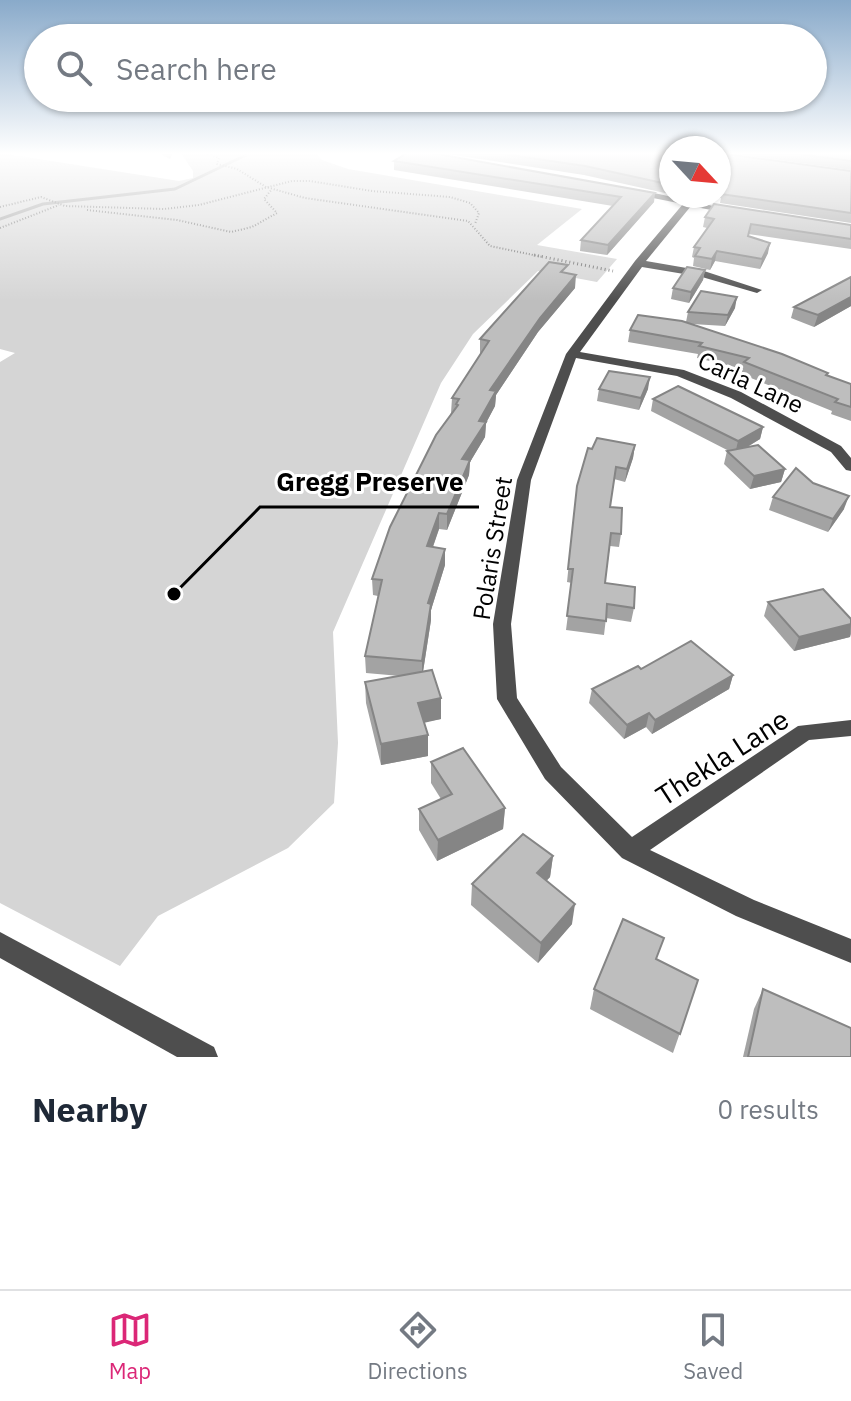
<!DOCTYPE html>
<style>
:root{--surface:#fff;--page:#f2f2f3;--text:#1f2937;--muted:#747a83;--line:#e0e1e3;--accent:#db2777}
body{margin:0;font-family:"IBM Plex Sans",sans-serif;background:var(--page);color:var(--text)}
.compass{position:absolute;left:659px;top:136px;width:72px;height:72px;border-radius:50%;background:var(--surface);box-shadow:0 2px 6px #0004;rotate:116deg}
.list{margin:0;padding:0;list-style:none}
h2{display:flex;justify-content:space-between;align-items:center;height:104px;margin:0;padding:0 32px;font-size:34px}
h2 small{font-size:26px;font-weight:400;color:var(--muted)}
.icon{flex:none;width:44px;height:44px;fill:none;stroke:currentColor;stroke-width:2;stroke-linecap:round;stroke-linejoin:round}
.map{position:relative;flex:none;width:851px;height:1057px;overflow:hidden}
.search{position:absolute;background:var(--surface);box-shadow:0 2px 6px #0004;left:24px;right:24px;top:24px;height:88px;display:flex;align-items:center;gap:20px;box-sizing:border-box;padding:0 28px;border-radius:44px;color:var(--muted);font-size:30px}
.sheet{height:232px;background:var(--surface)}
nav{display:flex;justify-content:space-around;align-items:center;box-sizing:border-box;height:112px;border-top:2px solid var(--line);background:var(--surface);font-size:22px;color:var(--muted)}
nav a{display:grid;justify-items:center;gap:4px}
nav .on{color:var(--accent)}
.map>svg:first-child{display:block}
.green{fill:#d5d5d5}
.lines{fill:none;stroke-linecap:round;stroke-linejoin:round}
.stream{stroke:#9c9c9c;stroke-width:3}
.path-far1{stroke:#707070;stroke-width:2;stroke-dasharray:1 2;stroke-linecap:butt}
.path{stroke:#707070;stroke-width:3;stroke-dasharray:1 3;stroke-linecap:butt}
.minor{fill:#4e4e4e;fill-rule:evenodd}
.tertiary{fill:#4e4e4e;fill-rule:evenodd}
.wall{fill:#a3a3a3}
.shaded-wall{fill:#858585}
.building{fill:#bebebe;stroke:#858585;stroke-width:2}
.labels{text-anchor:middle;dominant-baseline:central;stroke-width:6;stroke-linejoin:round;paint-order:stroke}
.street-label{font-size:24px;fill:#000;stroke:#fff}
.near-street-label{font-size:28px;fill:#000;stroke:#fff}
.leader{fill:none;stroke:#000;stroke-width:3}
.callout-dot{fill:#000;stroke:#fff;stroke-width:3}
.callout-label{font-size:26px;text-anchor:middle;font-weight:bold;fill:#000;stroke:#fff;stroke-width:6;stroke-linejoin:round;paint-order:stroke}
</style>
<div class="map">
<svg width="851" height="1057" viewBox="0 0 851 1057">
<rect width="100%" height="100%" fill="#fff"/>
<!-- green -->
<path class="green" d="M0,153L179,181L193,178V171L181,153H316L322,160L348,169L582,209L537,245L617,259L597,282L538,271L473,334L441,383L333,632L338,743L334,803L288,848L158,916L120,966L0,903V362L15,353L0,349Z"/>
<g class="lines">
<!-- stream -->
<path class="stream" d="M0,219L43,204L175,189L246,155"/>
<!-- path-far1 -->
<g class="path-far1">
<path d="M205,153L219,158L217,164L237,169L266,187L305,198L468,221L490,246L543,257"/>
<path d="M0,207L41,197L65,206L164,209L199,205L292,181H310L372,191L450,197L470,203L479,213L475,224"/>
<path d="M87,210L177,220L231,232L252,227L277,213L264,199L272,189"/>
<path d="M0,228L59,205"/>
</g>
<!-- path -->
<path class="path" d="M534,255L613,271"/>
<!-- minor -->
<path class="minor" d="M636,189L736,211L731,214L691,206L646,261L704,271L762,290L757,293L702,277L642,267L580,352L684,370L741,392L841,446L851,458V471L846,470L831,452L731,398L677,376L576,358L531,480L511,624L517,698L561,767L632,837L798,726L851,720V736L809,740L650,850L754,900L851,939V963L736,916L622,858L545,779L497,699L493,624L517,480L566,354L635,261L683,204L633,194L632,192Z"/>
<!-- tertiary -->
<path class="tertiary" d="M0,932L214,1047L218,1057H177L0,958Z"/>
</g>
<!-- wall -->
<g class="wall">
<path d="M159,153H173L170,159Z"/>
<path d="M441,153H671V188L665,193L584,175Z"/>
<path d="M719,153L851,171V223L720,203L721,198L713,196H719Z"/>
<path d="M729,153H851V170Z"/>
<path d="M394,161L654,202L607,255L580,251L581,240L613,206L394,170Z"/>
<path d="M705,217L851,225V249L748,234V236L768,253L760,269L715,261L710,270L693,266L694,258L692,257L694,247L707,228L703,227Z"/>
<path d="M705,270L703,280L689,303L671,299L673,288Z"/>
<path d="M567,274L575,288L538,332L496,395L495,406L486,423L485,437L470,462L469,475L447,530L439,529L433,547L445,549V565L431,610V620L423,672L441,719L424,722L428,735V756L381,765L366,703L365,682L400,676L366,673L365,656L378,596L373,595L372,579L451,413L452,398L481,353H480V339Z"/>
<path d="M851,277V306L814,327L791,318L794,307Z"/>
<path d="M735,308L725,326L692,324L851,384V421L831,414L832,411L741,374L743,369L697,358L698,354L628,342L630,330L686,322L688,312Z"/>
<path d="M599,389H648L639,410L597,401Z"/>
<path d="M653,399L763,427L760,439L746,448L785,469L781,482L750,489L724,464L727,451H729L651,411Z"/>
<path d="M635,445L633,458L625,482L614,479L610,507L621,534L619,547L610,546L605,583L634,608L631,622L606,618L604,635L566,630L572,583L567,582L577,486L592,449Z"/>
<path d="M773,497L844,509L828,532L769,510Z"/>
<path d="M768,602L851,619V634L850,637L794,651L764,616Z"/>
<path d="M641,669L733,675L729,689L652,734L646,727L624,739L589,703L592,689Z"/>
<path d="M431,762L505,808L503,829L437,861L419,830V809L441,799L431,783Z"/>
<path d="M553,856L550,877L546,881L572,924L538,963L471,905L472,884Z"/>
<path d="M658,960L698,980L673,1053L590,1009L594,989Z"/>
<path d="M763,989L851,1057H743L754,1009Z"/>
</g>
<!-- shaded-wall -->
<g class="shaded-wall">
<path d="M671,180V188L665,193L667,184Z"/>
<path d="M655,193L654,202L607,255L608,245Z"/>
<path d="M770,243L768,253L760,269L762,259Z"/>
<path d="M717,251L715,261L710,270L712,259Z"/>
<path d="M705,270L703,280L689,303L691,292Z"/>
<path d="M576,275L575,288L538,332L496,395L495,406L486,423L485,437L470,462L469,475L447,530V514L462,459L479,421L490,390L540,318Z"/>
<path d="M737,297L735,308L725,326L728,315Z"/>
<path d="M851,297V306L814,327L818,315Z"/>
<path d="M650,377L648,389L639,410L641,398Z"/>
<path d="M763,427L760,439L735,454L738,441Z"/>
<path d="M635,445L633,458L625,482L627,469Z"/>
<path d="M785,469L781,482L750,489L754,476Z"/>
<path d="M849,496L844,509L828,532L833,519Z"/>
<path d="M439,513V529L427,563V546Z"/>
<path d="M445,549V565L431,610V620L422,678V661L428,603Z"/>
<path d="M851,624L850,637L794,651L799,637Z"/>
<path d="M733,675L729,689L652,734L655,720Z"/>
<path d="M441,698V719L419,724L418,703Z"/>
<path d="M649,713L646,727L624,739L627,725Z"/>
<path d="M428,735V756L381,765V744Z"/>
<path d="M505,808L503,829L437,861L438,840Z"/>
<path d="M553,856L550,877L534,894L537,873Z"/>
<path d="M575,904L572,924L538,963L541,943Z"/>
</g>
<!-- building -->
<g class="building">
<path d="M407,153H432L655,193L608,245L581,240L621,197L394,161Z"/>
<path d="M497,153H671V180L667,184L585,166Z"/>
<path d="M719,153L851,171V213L721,194L725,189L719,188Z"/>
<path d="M792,153H851V161Z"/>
<path d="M714,204L851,225V239L751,224L748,236L770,243L762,259L717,251L712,259L695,256L700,248L694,247L714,219L705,217Z"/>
<path d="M549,262L568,265L561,272L576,275L540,318L490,390L496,391L479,421L486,422L462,459L470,460L447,514L439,513L427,546L445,549L428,603L431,604L422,661L365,656L382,580L372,579L390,527L436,435L458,405L456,404L459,399L452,398L489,341L480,339Z"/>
<path d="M687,267L705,270L691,292L673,288Z"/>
<path d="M851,277V297L818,315L794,307Z"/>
<path d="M701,291L737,297L728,315L688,312Z"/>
<path d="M638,315L682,321L782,354L828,373L826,375L851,384V407L835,402L838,399L744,362L749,358L699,346L702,343L630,330Z"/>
<path d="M609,371L650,377L641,398L599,389Z"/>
<path d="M678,386L763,427L738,441L653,399Z"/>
<path d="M597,438L635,445L627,469L616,467L610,507L622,508L621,534L611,533L605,583L635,587L634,608L607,604L606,621L567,616L573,569H568L577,486L588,448L592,449Z"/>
<path d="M758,445L785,469L754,476L727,451Z"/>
<path d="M796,468L813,483L849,496L833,519L773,497Z"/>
<path d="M823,589L851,619V624L799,637L768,602Z"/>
<path d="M691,641L733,675L655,720L649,713L627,725L592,689L638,666L641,669Z"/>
<path d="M432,670L441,698L418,703L428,735L381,744L365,682Z"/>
<path d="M463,748L505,808L438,840L419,809L452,794L431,762Z"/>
<path d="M523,834L553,856L537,873L575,904L541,943L472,884Z"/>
<path d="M623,919L664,938L656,959L698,980L680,1034L594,989Z"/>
<path d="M763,989L851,1028V1057H748Z"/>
</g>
<!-- sky -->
<linearGradient id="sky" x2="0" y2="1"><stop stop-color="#89aaca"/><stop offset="0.51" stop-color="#fff"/><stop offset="1" stop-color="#fff" stop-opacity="0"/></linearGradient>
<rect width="851" height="301" fill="url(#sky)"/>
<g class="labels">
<!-- street labels -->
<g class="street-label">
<text transform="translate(751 382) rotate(25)">Carla Lane</text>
<text transform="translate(492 548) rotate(-81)">Polaris Street</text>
</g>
<!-- near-street labels -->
<g class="near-street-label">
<text transform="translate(722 757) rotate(-33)">Thekla Lane</text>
</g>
</g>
<!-- callouts -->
<path class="leader" d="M174 594L260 507H479"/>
<circle class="callout-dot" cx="174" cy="594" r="8"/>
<g class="callout-label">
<text x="370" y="491">Gregg Preserve</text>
</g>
</svg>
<svg class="compass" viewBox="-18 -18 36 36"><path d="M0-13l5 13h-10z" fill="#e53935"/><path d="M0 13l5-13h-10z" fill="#747a83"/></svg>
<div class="search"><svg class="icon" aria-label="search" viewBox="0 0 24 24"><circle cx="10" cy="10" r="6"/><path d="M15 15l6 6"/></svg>Search here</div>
</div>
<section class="sheet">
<h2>Nearby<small>0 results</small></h2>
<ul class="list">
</ul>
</section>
<nav>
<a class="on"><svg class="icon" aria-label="map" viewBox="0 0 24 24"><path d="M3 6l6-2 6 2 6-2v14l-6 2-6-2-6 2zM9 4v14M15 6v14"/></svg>Map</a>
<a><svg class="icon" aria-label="directions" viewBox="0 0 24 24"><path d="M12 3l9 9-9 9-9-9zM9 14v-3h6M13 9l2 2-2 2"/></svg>Directions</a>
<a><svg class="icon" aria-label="saved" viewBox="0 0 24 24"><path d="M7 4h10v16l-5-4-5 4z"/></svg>Saved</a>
</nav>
